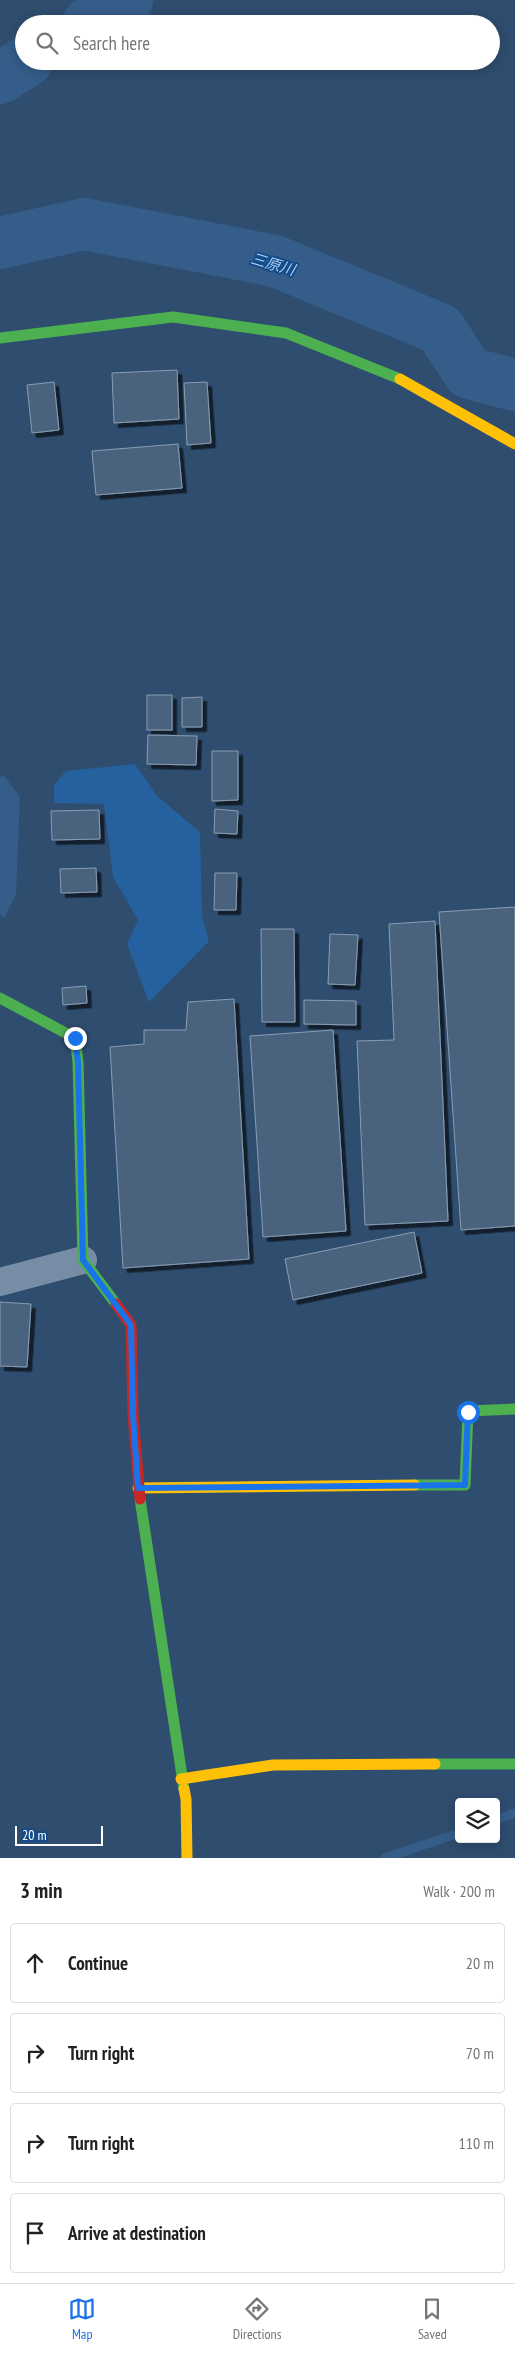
<!DOCTYPE html>
<meta charset="utf-8">
<style>
:root{--surface:#fff;--page:#f2f2f2;--text:#222;--muted:#767676;--line:#e0e0e0;--accent:#1a73e8}
body{margin:0;font-family:"PT Sans Narrow","Noto Sans JP",sans-serif;background:var(--page);color:var(--text)}
.controls{position:absolute;right:15px;bottom:15px;display:grid;overflow:hidden;border-radius:5px;box-shadow:0 2px 12px #0003}
.controls button{width:45px;height:45px;display:grid;place-items:center;padding:0;border:0;border-bottom:1px solid var(--line);background:var(--surface);color:var(--text);font:25px sans-serif}
.scale{position:absolute;left:15px;bottom:12px;width:88px;box-sizing:border-box;padding-left:5px;border:2px solid #fff;border-top:0;font-size:14px;line-height:18px;white-space:nowrap;color:#fff;-webkit-text-stroke:4px #144c8a;paint-order:stroke}
.stop{position:absolute;width:15px;height:15px;margin:-11px;border:4px solid #1a73e8;border-radius:50%;background:#fff}
.stop.end{background:#1a73e8;border-color:#fff;box-shadow:0 1px 5px #0008}
.list{margin:0;padding:0;list-style:none}
h2{display:flex;justify-content:space-between;align-items:center;height:65px;margin:0;padding:0 20px;font-size:21px}
h2 small{font-size:16px;font-weight:400;color:var(--muted)}
.list li{display:grid;grid-template-columns:32px 1fr auto;gap:15px;align-items:center;box-sizing:border-box;height:80px;margin:0 10px 10px;padding:0 10px;border:1px solid var(--line);border-radius:5px}
.list b{display:block;font-size:19px;white-space:nowrap}
.list em{font-size:16px;font-style:normal;color:var(--muted)}
.icon{flex:none;width:28px;height:28px;fill:none;stroke:currentColor;stroke-width:2;stroke-linecap:round;stroke-linejoin:round}
.map{position:relative;flex:none;width:515px;height:1858px;overflow:hidden}
.search{position:absolute;background:var(--surface);box-shadow:0 2px 12px #0003;left:15px;right:15px;top:15px;height:55px;display:flex;align-items:center;gap:12px;box-sizing:border-box;padding:0 18px;border-radius:28px;color:var(--muted);font-size:19px}
.sheet{height:425px;background:var(--surface)}
nav{display:flex;justify-content:space-around;align-items:center;box-sizing:border-box;height:70px;border-top:1px solid var(--line);background:var(--surface);font-size:14px;color:var(--muted)}
nav a{display:grid;justify-items:center;gap:2px}
nav .on{color:var(--accent)}
.map>svg:first-child{display:block}
.green{fill:#25619f}
.water{fill:#345d89}
.lines{fill:none;stroke-linecap:round;stroke-linejoin:round}
.stream{stroke:#345d89;stroke-width:9}
.river{stroke:#345d89;stroke-width:52}
.building{fill:#4a637e;stroke:#8a9db2;filter:url(#shadow)}
.street{stroke:#768da5;stroke-width:28}
.fast{stroke:#4caf50;stroke-width:11}
.slow{stroke:#ffc107;stroke-width:11}
.jam{stroke:#c62828;stroke-width:11}
.route{stroke:#1a73e8;stroke-width:6}
.labels{text-anchor:middle;dominant-baseline:central;stroke-width:4;stroke-linejoin:round;paint-order:stroke}
.water-label{font-size:15px;font-style:italic;fill:#a8cff7;stroke:#144c8a}
</style>
<div class="map">
<svg width="515" height="1858" viewBox="0 0 515 1858">
<defs>
<filter id="shadow"><feDropShadow dx="4.5" dy="4.5" stdDeviation="0" flood-color="#0009"/></filter>
</defs>
<rect width="100%" height="100%" fill="#2f4d6f"/>
<!-- green -->
<path class="green" d="M135,764L157,796L200,832L202,916L209,941L149,1002L127,944L138,920L113,877L104,804L54,803V785L66,771Z"/>
<!-- water -->
<path class="water" d="M4,776L20,797L16,895L4,918L0,914V777Z"/>
<g class="lines">
<!-- stream -->
<g class="stream">
<path d="M496,1820L515,1813"/>
<path d="M385,1858L459,1833"/>
</g>
<!-- river -->
<g class="river">
<path d="M88,24L127,0"/>
<path d="M0,78L27,61"/>
<path d="M0,243L84,224L275,261L440,329L469,373L515,385"/>
</g>
</g>
<!-- building -->
<g class="building">
<path d="M177,370L179,419L114,423L112,373Z"/>
<path d="M54,382L59,430L32,433L27,385Z"/>
<path d="M207,382L211,443L187,445L184,383Z"/>
<path d="M178,444L182,488L96,495L92,451Z"/>
<rect x="147" y="695" width="25" height="35"/>
<path d="M202,697V727H182V698Z"/>
<path d="M148,735L197,736L196,765L147,764Z"/>
<path d="M212,751H238V800L212,801Z"/>
<path d="M215,809L238,811L237,834L214,833Z"/>
<path d="M99,810L100,839L52,840L51,811Z"/>
<path d="M96,868L97,892L61,893L60,869Z"/>
<path d="M215,873H237L236,910H214Z"/>
<path d="M515,907V1226L461,1230L439,912Z"/>
<path d="M435,921L448,1221L365,1225L357,1041L394,1040L389,924Z"/>
<path d="M261,929H294L295,1022H262Z"/>
<path d="M330,934L358,935L355,985L328,984Z"/>
<path d="M86,986L87,1003L63,1005L62,988Z"/>
<path d="M234,999L249,1259L123,1268L110,1047L144,1044V1030H186L188,1002Z"/>
<path d="M304,1000L356,1001V1025L304,1024Z"/>
<path d="M333,1030L346,1231L263,1237L250,1036Z"/>
<path d="M414,1232L422,1273L293,1300L285,1259Z"/>
<path d="M0,1302L31,1304L27,1367L0,1366Z"/>
</g>
<g class="lines">
<!-- street -->
<path class="street" d="M0,1282L83,1260"/>
<!-- fast -->
<g class="fast">
<path d="M0,338L173,317L286,333L400,379"/>
<path d="M0,998L75,1038L78,1062L83,1260L116,1304"/>
<path d="M415,1485H465L468,1411L515,1409"/>
<path d="M140,1499L184,1789"/>
<path d="M435,1764H515"/>
</g>
<!-- slow -->
<g class="slow">
<path d="M400,379L515,444"/>
<path d="M138,1488L415,1485"/>
<path d="M181,1779L273,1765L435,1764"/>
<path d="M184,1789L186,1799L187,1858"/>
</g>
<!-- jam -->
<path class="jam" d="M116,1304L131,1325L133,1415L140,1499"/>
</g>
<g class="lines">
<!-- route -->
<path class="route" d="M75,1038L78,1062L83,1260L131,1325L133,1415L138,1488L465,1485L468,1412"/>
</g>
<g class="labels">
<!-- water labels -->
<g class="water-label">
<text transform="translate(273 264) rotate(16)">三原川</text>
</g>
</g>
</svg>
<div class="controls">
<button><svg class="icon" aria-label="layers" viewBox="0 0 24 24"><path d="M12 4l9 5-9 5-9-5zM3 14l9 5 9-5"/></svg></button>
</div>
<div class="scale">20 m</div>
<div class="stop" style="left:468px;top:1412px"></div>
<div class="stop end" style="left:75px;top:1038px"></div>
<div class="search"><svg class="icon" aria-label="search" viewBox="0 0 24 24"><circle cx="10" cy="10" r="6"/><path d="M15 15l6 6"/></svg>Search here</div>
</div>
<section class="sheet">
<h2>3 min<small>Walk · 200 m</small></h2>
<ul class="list">
<li><svg class="icon" aria-label="ahead" viewBox="0 0 24 24"><path d="M12 20V5M6 11l6-6 6 6"/></svg><div><b>Continue</b></div><em>20 m</em></li>
<li><svg class="icon" aria-label="right" viewBox="0 0 24 24"><path d="M7 20v-9h11M14 6l5 5-5 5"/></svg><div><b>Turn right</b></div><em>70 m</em></li>
<li><svg class="icon" aria-label="right" viewBox="0 0 24 24"><path d="M7 20v-9h11M14 6l5 5-5 5"/></svg><div><b>Turn right</b></div><em>110 m</em></li>
<li><svg class="icon" aria-label="arrive" viewBox="0 0 24 24"><path d="M6 21V4h12l-3 4 3 4H6"/></svg><div><b>Arrive at destination</b></div></li>
</ul>
</section>
<nav>
<a class="on"><svg class="icon" aria-label="map" viewBox="0 0 24 24"><path d="M3 6l6-2 6 2 6-2v14l-6 2-6-2-6 2zM9 4v14M15 6v14"/></svg>Map</a>
<a><svg class="icon" aria-label="directions" viewBox="0 0 24 24"><path d="M12 3l9 9-9 9-9-9zM9 14v-3h6M13 9l2 2-2 2"/></svg>Directions</a>
<a><svg class="icon" aria-label="saved" viewBox="0 0 24 24"><path d="M7 4h10v16l-5-4-5 4z"/></svg>Saved</a>
</nav>
